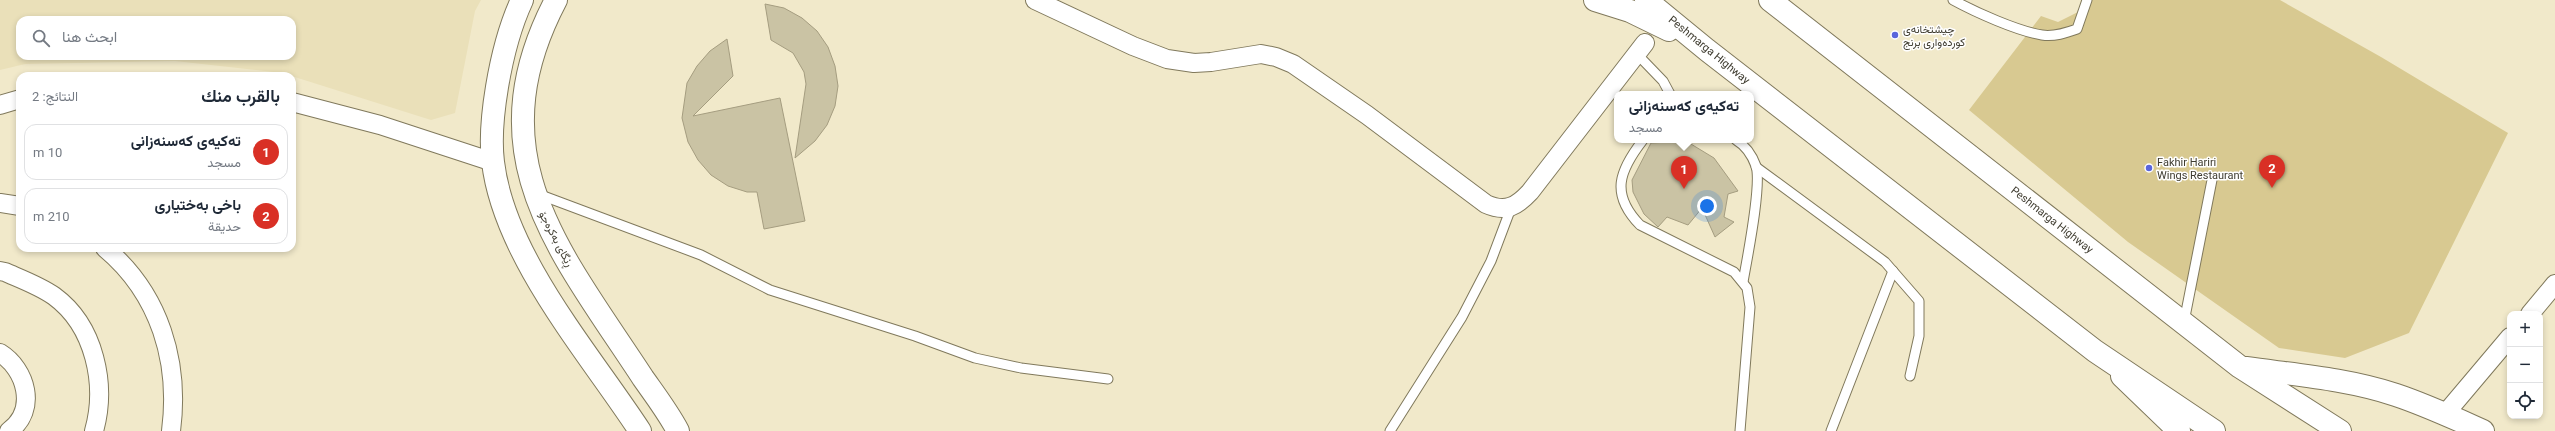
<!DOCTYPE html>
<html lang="ar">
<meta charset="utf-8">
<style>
:root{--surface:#fff;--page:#f6f6f7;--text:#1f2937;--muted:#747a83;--line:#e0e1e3;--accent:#d93025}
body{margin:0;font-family:Roboto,Vazirmatn,sans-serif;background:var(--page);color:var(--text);direction:rtl}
.controls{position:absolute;right:12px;bottom:12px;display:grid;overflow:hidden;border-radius:8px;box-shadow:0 2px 6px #0003}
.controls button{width:36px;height:36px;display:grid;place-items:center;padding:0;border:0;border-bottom:1px solid var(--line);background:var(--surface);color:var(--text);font:20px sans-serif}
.you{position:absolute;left:1707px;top:206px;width:14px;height:14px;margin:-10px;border:3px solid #fff;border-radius:50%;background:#1a73e8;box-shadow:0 0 0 6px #1a73e833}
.badge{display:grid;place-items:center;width:26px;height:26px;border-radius:50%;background:var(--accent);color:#fff;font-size:13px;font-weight:700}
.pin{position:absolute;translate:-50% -33px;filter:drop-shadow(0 1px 2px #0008)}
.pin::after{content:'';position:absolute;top:21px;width:14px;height:12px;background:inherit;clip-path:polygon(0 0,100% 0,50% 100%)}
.popup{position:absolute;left:1614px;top:91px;width:140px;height:52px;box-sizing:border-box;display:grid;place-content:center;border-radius:8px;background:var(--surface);filter:drop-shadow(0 1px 3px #0005);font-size:13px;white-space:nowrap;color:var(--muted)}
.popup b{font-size:15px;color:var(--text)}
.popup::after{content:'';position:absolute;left:50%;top:100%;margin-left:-8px;border:8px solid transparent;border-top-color:var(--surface)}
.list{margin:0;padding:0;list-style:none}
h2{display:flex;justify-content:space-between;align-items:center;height:52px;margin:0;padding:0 16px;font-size:17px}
h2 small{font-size:13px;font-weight:400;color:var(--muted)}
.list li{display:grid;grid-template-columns:26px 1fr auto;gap:12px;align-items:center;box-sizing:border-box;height:56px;margin:0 8px 8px;padding:0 8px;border:1px solid var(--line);border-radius:12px}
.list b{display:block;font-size:15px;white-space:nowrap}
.list p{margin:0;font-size:13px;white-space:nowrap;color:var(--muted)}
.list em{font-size:13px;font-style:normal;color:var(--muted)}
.icon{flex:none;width:22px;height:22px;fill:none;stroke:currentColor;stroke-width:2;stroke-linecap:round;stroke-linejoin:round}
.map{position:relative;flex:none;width:2555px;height:431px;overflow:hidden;direction:ltr}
.search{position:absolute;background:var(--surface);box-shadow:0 2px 6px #0003;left:16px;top:16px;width:280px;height:44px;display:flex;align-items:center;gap:10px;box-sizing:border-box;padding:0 14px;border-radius:12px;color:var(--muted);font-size:15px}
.panel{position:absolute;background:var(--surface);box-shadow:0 2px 6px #0003;left:16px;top:72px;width:280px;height:180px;border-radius:12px;direction:rtl}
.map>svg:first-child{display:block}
.built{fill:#eae0b9;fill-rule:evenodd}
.green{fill:#d8c991}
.building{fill:#cac3a4;stroke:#a59d80}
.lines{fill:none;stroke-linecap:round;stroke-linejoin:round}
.lane-casing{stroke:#80795c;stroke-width:11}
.street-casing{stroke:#80795c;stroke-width:20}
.secondary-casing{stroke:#80795c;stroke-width:24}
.primary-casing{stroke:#80795c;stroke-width:24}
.highway-casing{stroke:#80795c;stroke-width:24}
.lane{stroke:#fff;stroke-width:9}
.street{stroke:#fff;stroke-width:18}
.secondary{stroke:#fff;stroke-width:22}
.primary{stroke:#fff;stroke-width:22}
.highway{stroke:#fff;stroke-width:22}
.poi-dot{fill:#5a65dc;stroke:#fff;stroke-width:1.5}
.labels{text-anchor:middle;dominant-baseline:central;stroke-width:3;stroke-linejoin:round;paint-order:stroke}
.poi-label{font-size:11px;fill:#3f3c30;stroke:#fff;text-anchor:start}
.street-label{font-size:11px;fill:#3f3c30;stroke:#fff}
</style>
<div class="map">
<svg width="2555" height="431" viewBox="0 0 2555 431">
<rect width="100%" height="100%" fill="#f1e9ca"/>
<!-- built -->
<path class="built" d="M0,0H481L475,11L455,113L431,120L282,73L175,61L25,64L0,70ZM20,20H292V56H20Z"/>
<!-- green -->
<path class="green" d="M2090,0H2280L2381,57L2508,133L2409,333L2345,358L2279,348L2128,242L1969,110L2041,16L2058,22L2088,7Z"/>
<!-- building -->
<g class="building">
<path d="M765,4L784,8L802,18L817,31L828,47L835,66L838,86L835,106L827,125L815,141L795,158L806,84L804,72L793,53L771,40Z"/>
<path d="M727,39L733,76L693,116L780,98L805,221L764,229L757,192H747L728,186L711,175L698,160L688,142L682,118L687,83L697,66L710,51Z"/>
<path d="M1686,141L1714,158L1738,191L1728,194L1724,217L1734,222L1715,237L1702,208L1688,225L1667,217L1658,227L1644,214L1633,192L1632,180L1651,143Z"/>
</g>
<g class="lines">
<defs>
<g id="lane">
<path d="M1953,0C1975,12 2017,31 2042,35C2054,37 2066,33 2077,29L2087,0"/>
<path d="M1636,53L1663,81L1670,94"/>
<path d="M1643,140C1619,171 1610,194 1640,225L1734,272L1747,288L1750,307L1740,431"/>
<path d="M1736,140C1746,146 1752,155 1756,166C1762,185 1747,259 1743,282"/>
<path d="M1756,167L1885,262L1919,301V336L1910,376"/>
<path d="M538,194L701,255L770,290L915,336L975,358L1021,368L1108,379"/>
<path d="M2184,322L2212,180"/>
<path d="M1390,431L1462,317L1491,261L1511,208"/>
<path d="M1831,431L1893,271"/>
</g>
<g id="street">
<path d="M1035,0L1133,46L1167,59L1194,63L1211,62L1261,54L1276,57L1293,64L1367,115L1486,204C1506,213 1517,206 1530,192L1645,43"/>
<path d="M292,102L380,125L493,162"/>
<path d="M0,105L20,99"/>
<path d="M0,203L20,206"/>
<path d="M105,248C160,294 180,362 171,431"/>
<path d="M0,271L5,272C21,279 40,286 54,296C95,326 107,385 94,431"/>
<path d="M2530,314L2555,284"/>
<path d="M0,353C26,369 38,410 9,431"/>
<path d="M2445,414L2510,337"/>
</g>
<path id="secondary" d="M2122,376L2179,431"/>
<g id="primary">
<path d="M522,0C509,28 502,57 497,87C493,111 490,138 493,162C504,256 589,353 640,431"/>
<path d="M556,0C474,156 560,251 643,378C655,395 668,412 678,431"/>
</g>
<g id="highway">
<path d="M1595,0L1630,11L1669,30"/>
<path d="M1646,0L1707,50L2095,351L2214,431"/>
<path d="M1770,0L2240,367L2340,431"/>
<path d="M2246,368C2296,375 2348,379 2396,395C2426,405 2454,418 2483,431"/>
</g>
</defs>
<!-- lane casing -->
<use href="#lane" class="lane-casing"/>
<!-- street casing -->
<use href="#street" class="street-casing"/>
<!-- secondary casing -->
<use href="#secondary" class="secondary-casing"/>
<!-- primary casing -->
<use href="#primary" class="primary-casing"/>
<!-- highway casing -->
<use href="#highway" class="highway-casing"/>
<!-- lane -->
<use href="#lane" class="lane"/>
<!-- street -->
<use href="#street" class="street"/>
<!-- secondary -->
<use href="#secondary" class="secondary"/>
<!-- primary -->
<use href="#primary" class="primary"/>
<!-- highway -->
<use href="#highway" class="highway"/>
</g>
<!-- markers -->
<g class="poi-dot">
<circle cx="1895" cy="35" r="4"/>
<circle cx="2149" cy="168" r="4"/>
</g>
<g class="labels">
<!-- poi labels -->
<g class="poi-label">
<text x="1903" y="29">چيشتخانەی<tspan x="1903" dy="13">کوردەواری برنج</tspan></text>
<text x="2157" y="162">Fakhir Hariri<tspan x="2157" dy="13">Wings Restaurant</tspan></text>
</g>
<!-- street labels -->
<g class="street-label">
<text transform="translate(1709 50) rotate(39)">Peshmarga Highway</text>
<text transform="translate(2052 220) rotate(38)">Peshmarga Highway</text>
<text transform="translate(556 239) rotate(62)">ڕێگای بەکرەجۆ</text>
</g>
</g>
</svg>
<div class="controls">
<button>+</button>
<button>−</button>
<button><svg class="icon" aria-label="locate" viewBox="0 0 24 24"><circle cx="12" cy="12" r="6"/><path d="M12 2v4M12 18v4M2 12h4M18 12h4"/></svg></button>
</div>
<div class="you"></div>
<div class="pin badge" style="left:1684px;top:189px">1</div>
<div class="popup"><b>تەکیەی کەسنەزانی</b>مسجد</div>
<div class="pin badge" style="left:2272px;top:188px">2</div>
<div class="search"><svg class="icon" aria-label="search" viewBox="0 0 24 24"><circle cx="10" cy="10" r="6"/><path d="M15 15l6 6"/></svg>ابحث هنا</div>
<section class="panel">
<h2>بالقرب منك<small>النتائج: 2</small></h2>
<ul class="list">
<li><span class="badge">1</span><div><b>تەکیەی کەسنەزانی</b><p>مسجد</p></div><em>10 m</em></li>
<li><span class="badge">2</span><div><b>باخی بەختیاری</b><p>حديقة</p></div><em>210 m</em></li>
</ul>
</section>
</div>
